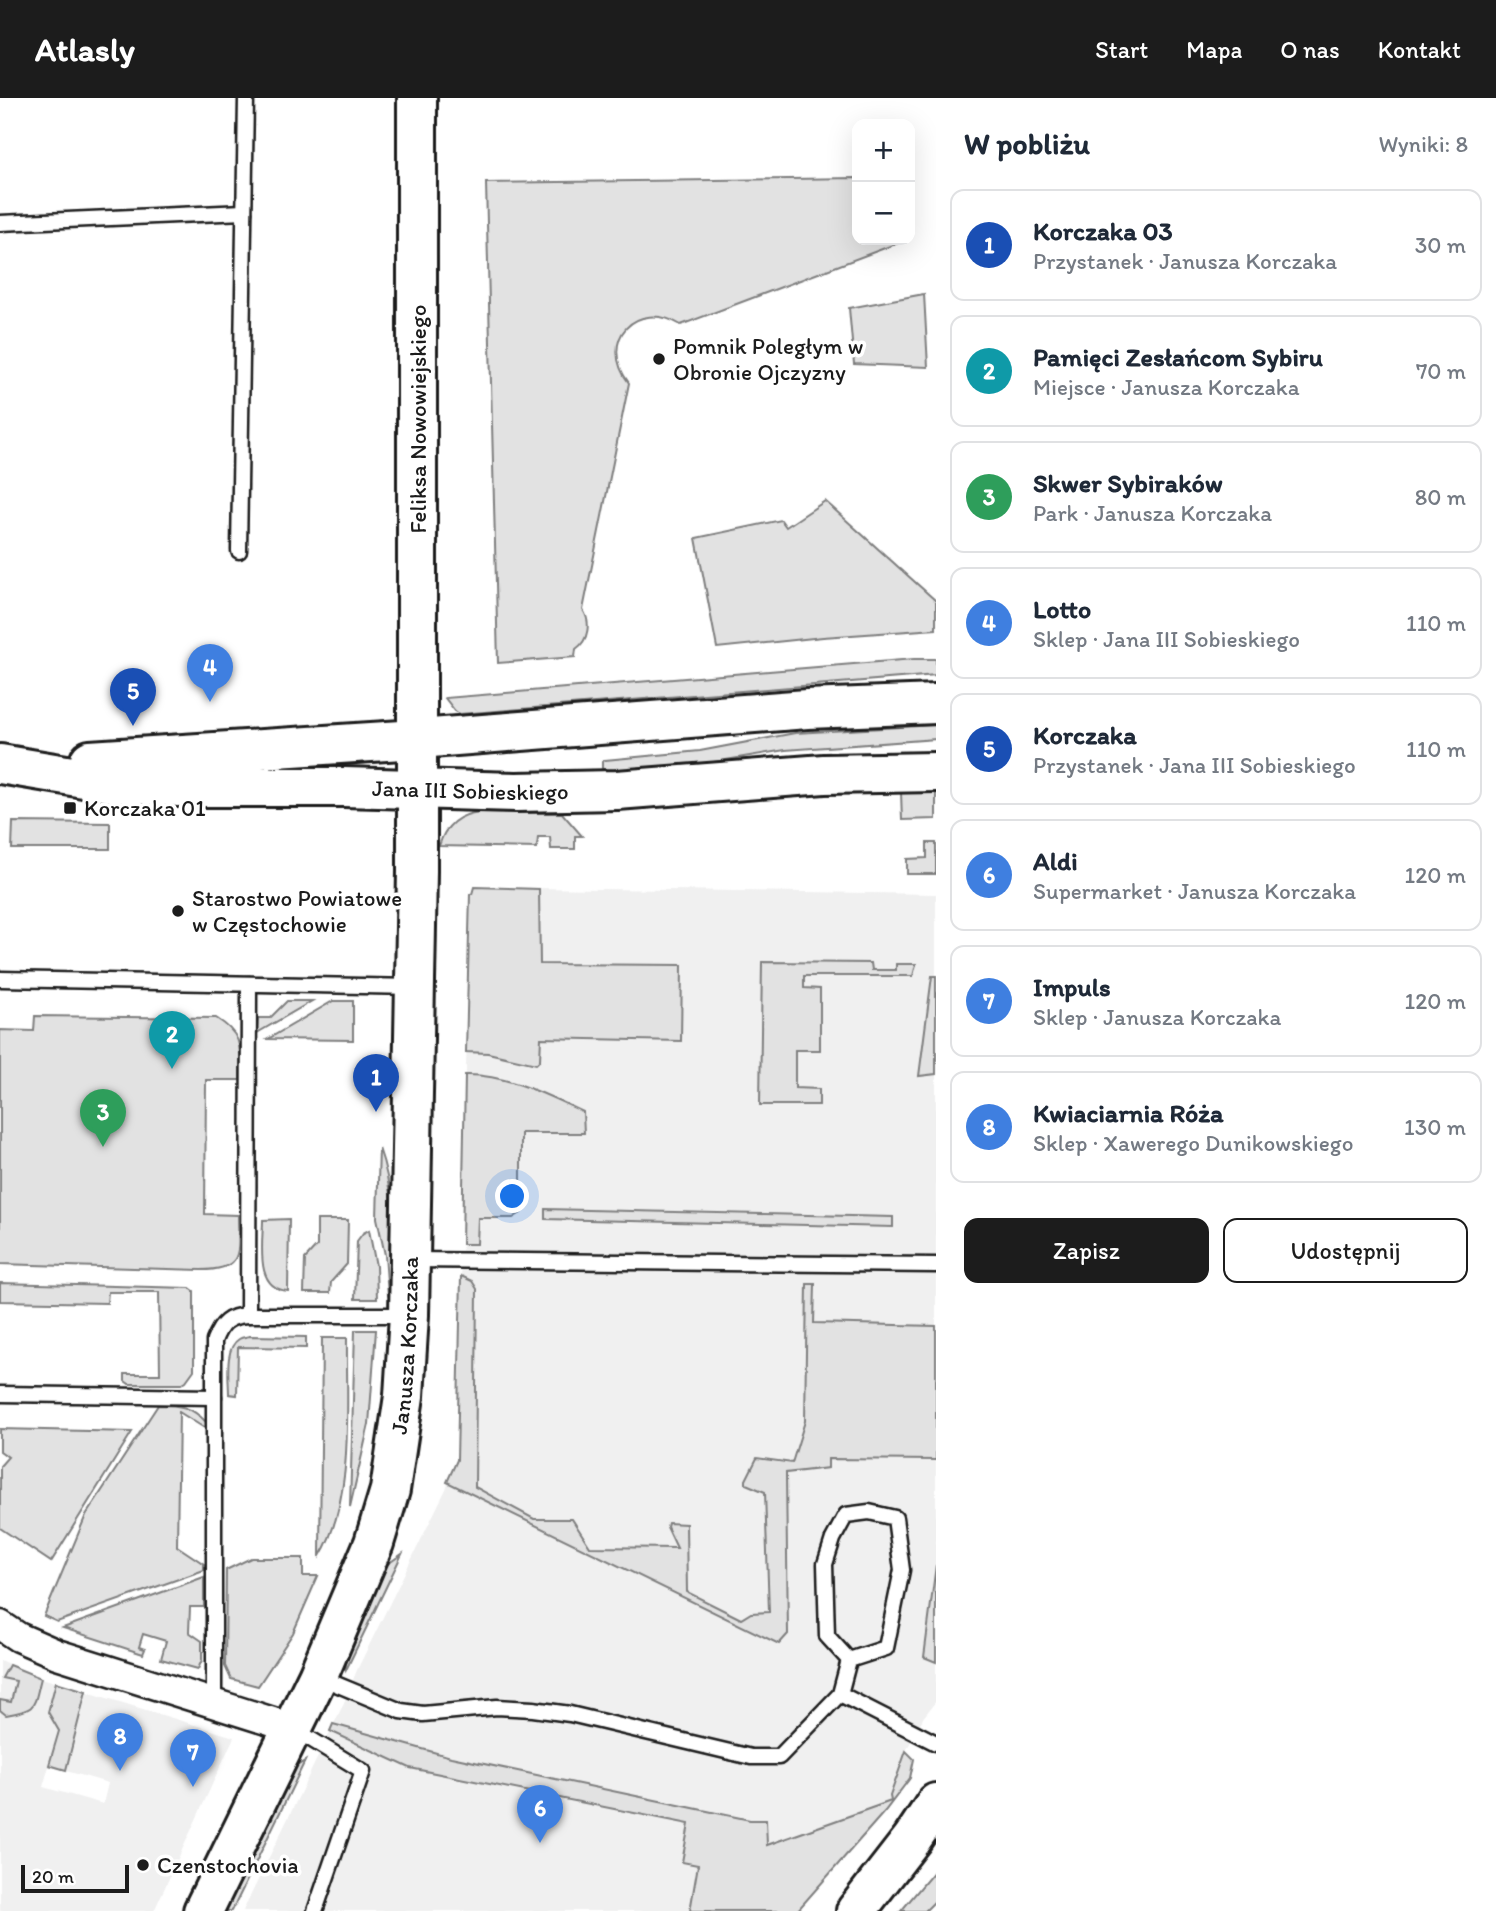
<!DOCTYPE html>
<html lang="pl">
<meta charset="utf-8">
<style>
:root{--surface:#fff;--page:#f6f6f7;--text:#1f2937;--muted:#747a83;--line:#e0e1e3;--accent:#1c1c1c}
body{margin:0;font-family:Itim,sans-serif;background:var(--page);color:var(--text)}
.controls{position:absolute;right:21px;top:21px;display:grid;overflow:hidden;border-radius:14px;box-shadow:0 7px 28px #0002}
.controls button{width:63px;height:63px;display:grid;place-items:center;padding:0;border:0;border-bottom:2px solid var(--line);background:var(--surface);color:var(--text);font:35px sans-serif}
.scale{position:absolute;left:21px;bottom:18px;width:108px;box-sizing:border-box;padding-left:7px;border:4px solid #1c1c1c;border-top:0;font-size:19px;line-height:24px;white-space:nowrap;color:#1c1c1c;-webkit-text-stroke:5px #fff;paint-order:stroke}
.you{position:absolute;left:513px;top:1099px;width:24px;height:24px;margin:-18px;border:5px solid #fff;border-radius:50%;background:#1a73e8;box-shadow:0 0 0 10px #1a73e833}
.badge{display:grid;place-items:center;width:46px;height:46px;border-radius:50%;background:var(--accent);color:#fff;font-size:23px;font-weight:700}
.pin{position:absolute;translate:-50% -58px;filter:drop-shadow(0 2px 4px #0008)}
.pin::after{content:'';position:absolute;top:37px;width:24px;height:21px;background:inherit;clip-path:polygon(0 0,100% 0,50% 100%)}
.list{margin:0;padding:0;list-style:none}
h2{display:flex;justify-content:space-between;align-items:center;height:91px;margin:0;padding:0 28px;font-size:30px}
h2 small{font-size:23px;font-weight:400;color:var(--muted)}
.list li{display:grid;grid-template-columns:46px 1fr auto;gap:21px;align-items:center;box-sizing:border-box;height:112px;margin:0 14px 14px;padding:0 14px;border:2px solid var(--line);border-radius:14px}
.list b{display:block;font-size:26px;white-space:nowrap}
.list p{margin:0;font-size:23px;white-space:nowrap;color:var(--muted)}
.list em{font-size:23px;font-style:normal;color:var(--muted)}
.actions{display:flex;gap:14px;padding:21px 28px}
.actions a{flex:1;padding:16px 0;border:2px solid var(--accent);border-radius:14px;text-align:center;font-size:24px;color:var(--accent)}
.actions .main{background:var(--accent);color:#fff}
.map{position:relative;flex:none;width:936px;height:1813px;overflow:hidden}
header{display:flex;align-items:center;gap:42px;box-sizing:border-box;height:98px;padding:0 35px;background:var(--accent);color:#fff}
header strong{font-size:33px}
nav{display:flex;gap:38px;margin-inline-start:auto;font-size:24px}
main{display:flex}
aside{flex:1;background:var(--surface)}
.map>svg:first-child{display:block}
.built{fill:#f0f0f0;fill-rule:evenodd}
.green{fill:#e2e2e2;stroke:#7f7f7f;stroke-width:2}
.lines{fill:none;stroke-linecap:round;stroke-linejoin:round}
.lane-casing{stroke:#1c1c1c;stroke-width:19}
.street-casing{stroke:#1c1c1c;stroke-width:33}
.secondary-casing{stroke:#1c1c1c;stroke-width:44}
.lane{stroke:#fff;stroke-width:14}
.street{stroke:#fff;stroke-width:28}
.secondary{stroke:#fff;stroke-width:38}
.poi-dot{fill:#1c1c1c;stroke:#fff;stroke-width:2.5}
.labels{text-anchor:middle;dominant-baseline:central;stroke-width:7;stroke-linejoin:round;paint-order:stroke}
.poi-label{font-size:23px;fill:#1c1c1c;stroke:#fff;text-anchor:start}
.street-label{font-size:23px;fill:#1c1c1c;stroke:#fff}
</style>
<header>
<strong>Atlasly</strong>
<nav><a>Start</a><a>Mapa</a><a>O nas</a><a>Kontakt</a></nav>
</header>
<main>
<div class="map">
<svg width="936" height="1813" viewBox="0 0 936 1813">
<rect width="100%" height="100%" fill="#fff"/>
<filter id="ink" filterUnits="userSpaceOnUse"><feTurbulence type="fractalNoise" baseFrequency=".0143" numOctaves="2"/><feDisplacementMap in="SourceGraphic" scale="14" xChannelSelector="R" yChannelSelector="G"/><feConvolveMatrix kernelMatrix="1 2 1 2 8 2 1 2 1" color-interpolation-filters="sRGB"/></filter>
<g filter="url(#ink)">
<!-- built -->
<g class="built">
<path d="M474,789L936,796V1603L923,1620L906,1653L890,1698L891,1702L766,1747L698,1813H243L343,1607L357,1572L446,1391L448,1386L447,1384L457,1363L470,796H472Z"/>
<path d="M0,1562L32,1577L234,1639L154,1813H0ZM49,1668L108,1685L103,1706L43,1689Z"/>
</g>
<!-- green -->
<g class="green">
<path d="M857,80V142H906L681,227C636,200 597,243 629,285L583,512C591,524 589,542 576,551L575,559L498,565L486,85Z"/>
<path d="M924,196L928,269L854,266L849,210Z"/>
<path d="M825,403L936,503V531L823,539L717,550L696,440L781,422L786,429Z"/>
<path d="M914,561H936V577L460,616L455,613L445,600Z"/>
<path d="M936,627V641L785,652L684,669L607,673L602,670V664L605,662L700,653L795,635Z"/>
<path d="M936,693V721L902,722L901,694Z"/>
<path d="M480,714L562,715L582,738H575V751H551L550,739H538L537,750L439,748C445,727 460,716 480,714Z"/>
<path d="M13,724L110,725V751H12Z"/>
<path d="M927,745H936V776H907V761L927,760Z"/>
<path d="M474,789L539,791L540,866L682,867L681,943L541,940L540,962L536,966L488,955L466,954L470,796H472Z"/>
<path d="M762,864L871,865L872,872H896V866H916L913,878H804V890L820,891V952H795V990L819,991V1007H760Z"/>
<path d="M932,878H936V976L919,978Z"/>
<path d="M287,903H312L257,935L258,920H270Z"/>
<path d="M333,903H353V942L268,941Z"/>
<path d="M35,918L216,920C245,938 240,951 240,982H206L205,1116L238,1117C238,1153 246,1172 201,1172L0,1166V932L34,933Z"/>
<path d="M465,977C506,976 547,997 583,1014L584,1035H521V1115L513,1120H478L477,1146H462Z"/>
<path d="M379,1050C396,1097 393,1145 393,1194L388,1197L385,1157L377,1120Z"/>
<path d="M545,1111L893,1119V1129L545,1121Z"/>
<path d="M289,1121L288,1193C254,1191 263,1146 263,1122Z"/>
<path d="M317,1122H348L347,1166L331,1184L330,1195H304L305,1161L317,1148Z"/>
<path d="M369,1132L376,1168L377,1201H355L357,1143L363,1135Z"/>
<path d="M461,1178L472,1183L477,1191L475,1389L534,1421H572L590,1449L677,1450L667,1429L668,1425L686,1426L687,1494L741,1521L751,1515L769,1514L765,1394L746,1386V1382L757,1360L792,1365L805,1323L807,1186H815L814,1225L936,1228V1362L828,1361V1370L786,1375L788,1536L779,1546L447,1384L457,1362Z"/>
<path d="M0,1185L190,1190L194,1193V1272L186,1283L181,1286H129L125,1283V1276H160L159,1194H108L107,1205L0,1203Z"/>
<path d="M355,1232H376L369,1326L350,1409Z"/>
<path d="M250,1238L306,1239V1250L238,1249L237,1297L229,1296C229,1281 224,1250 239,1241C242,1239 246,1239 250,1238Z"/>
<path d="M322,1240H347C346,1307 355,1401 320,1458Z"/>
<path d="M158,1307C179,1307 191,1308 206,1324V1331L179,1314L177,1448L204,1466V1472L57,1524L44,1518L86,1417Z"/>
<path d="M0,1331L132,1334L51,1464L0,1430V1368L8,1359L0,1353Z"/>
<path d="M402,1456L346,1572L345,1560L385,1468Z"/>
<path d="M251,1460H303V1478H318L293,1535L258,1588L231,1581L225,1568L226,1472Z"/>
<path d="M936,1467V1564L924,1559Z"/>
<path d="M204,1479V1509H190L189,1534L202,1543V1562L198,1571L161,1561L166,1543L143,1536L139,1549L145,1551L143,1556L63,1530Z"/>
<path d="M9,1567L41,1580C33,1610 38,1611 6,1617L0,1612V1602L11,1604L16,1583L2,1580Z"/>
<path d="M56,1584L86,1593L66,1672L49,1667L59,1633L48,1614Z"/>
<path d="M333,1626L451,1659L750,1722H766L767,1747L891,1703L890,1698L906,1653L914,1661L910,1680L885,1713L797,1813H690L698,1767L682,1764L689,1726L410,1670L330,1633Z"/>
<path d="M305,1663L232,1813H223L292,1671Z"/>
<path d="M936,1771V1802L925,1813H901Z"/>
</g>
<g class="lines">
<defs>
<g id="lane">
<path d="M0,125L244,114"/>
<path d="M239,453L246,0"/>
<path d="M0,881L415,889"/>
<path d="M411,1162L936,1167"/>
<path d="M248,1217L249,886"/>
<path d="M0,1296L214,1299"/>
<path d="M319,1579L401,1613L423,1616L497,1609L533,1611L570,1616L751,1659H779L840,1596L849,1562L886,1550L902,1472L895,1420L869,1414L846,1417L833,1441L825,1466L827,1538L849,1562"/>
<path d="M840,1596L936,1645"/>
<path d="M214,1604V1243C221,1225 228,1218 248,1217H408"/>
<path d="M294,1631L363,1673L315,1813"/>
</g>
<path id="street" d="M0,1527L18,1539L57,1556L292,1630"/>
<g id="secondary">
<path d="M90,662L418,641L807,611L936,606"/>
<path id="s1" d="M0,666L114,685L178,689H344L516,694L617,692L824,676L936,674"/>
<path id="s2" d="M203,1813L318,1578L374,1445L390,1392L404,1298L409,1217L417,773V0"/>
<path d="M856,1813L912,1741L936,1705"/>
</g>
</defs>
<!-- lane casing -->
<use href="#lane" class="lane-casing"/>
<!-- street casing -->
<use href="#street" class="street-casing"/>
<!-- secondary casing -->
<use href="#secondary" class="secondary-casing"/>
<!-- lane -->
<use href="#lane" class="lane"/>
<!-- street -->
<use href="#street" class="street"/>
<!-- secondary -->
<use href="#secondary" class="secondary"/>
</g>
</g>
<!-- markers -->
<g class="poi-dot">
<circle cx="659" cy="261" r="7"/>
<rect x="63" y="703" width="14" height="14" rx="3.5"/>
<circle cx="178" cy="813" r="7"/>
<circle cx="143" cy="1767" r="7"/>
</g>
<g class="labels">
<!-- poi labels -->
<g class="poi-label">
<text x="673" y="248">Pomnik Poległym w<tspan x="673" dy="26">Obronie Ojczyzny</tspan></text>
<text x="84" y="710">Korczaka 01</text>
<text x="192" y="800">Starostwo Powiatowe<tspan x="192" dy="26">w Częstochowie</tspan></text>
<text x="157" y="1767">Czenstochovia</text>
</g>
<!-- street labels -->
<g class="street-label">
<text transform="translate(418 321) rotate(-90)">Feliksa Nowowiejskiego</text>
<text stroke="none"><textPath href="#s1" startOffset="472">Jana III Sobieskiego</textPath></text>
<text stroke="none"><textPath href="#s2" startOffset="607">Janusza Korczaka</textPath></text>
</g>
</g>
</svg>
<div class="controls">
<button>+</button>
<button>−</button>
</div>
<div class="scale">20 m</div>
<div class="you"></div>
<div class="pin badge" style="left:376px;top:1014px;background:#1a4fb4">1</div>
<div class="pin badge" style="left:172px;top:971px;background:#0f9aa8">2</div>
<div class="pin badge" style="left:103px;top:1049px;background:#2e9e5b">3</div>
<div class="pin badge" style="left:210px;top:604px;background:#3f7fe0">4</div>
<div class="pin badge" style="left:133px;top:628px;background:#1a4fb4">5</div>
<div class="pin badge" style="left:540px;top:1745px;background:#3f7fe0">6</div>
<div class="pin badge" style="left:193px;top:1689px;background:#3f7fe0">7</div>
<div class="pin badge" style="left:120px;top:1673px;background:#3f7fe0">8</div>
</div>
<aside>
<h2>W pobliżu<small>Wyniki: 8</small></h2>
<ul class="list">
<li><span class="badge" style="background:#1a4fb4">1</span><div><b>Korczaka 03</b><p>Przystanek · Janusza Korczaka</p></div><em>30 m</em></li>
<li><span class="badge" style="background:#0f9aa8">2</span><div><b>Pamięci Zesłańcom Sybiru</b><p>Miejsce · Janusza Korczaka</p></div><em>70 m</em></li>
<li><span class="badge" style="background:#2e9e5b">3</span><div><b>Skwer Sybiraków</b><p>Park · Janusza Korczaka</p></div><em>80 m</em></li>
<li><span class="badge" style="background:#3f7fe0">4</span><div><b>Lotto</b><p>Sklep · Jana III Sobieskiego</p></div><em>110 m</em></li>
<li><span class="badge" style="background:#1a4fb4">5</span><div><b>Korczaka</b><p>Przystanek · Jana III Sobieskiego</p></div><em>110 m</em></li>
<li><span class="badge" style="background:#3f7fe0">6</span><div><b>Aldi</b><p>Supermarket · Janusza Korczaka</p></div><em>120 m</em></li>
<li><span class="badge" style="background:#3f7fe0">7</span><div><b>Impuls</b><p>Sklep · Janusza Korczaka</p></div><em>120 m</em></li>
<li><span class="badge" style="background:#3f7fe0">8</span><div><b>Kwiaciarnia Róża</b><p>Sklep · Xawerego Dunikowskiego</p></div><em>130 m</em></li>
</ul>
<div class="actions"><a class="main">Zapisz</a><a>Udostępnij</a></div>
</aside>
</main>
